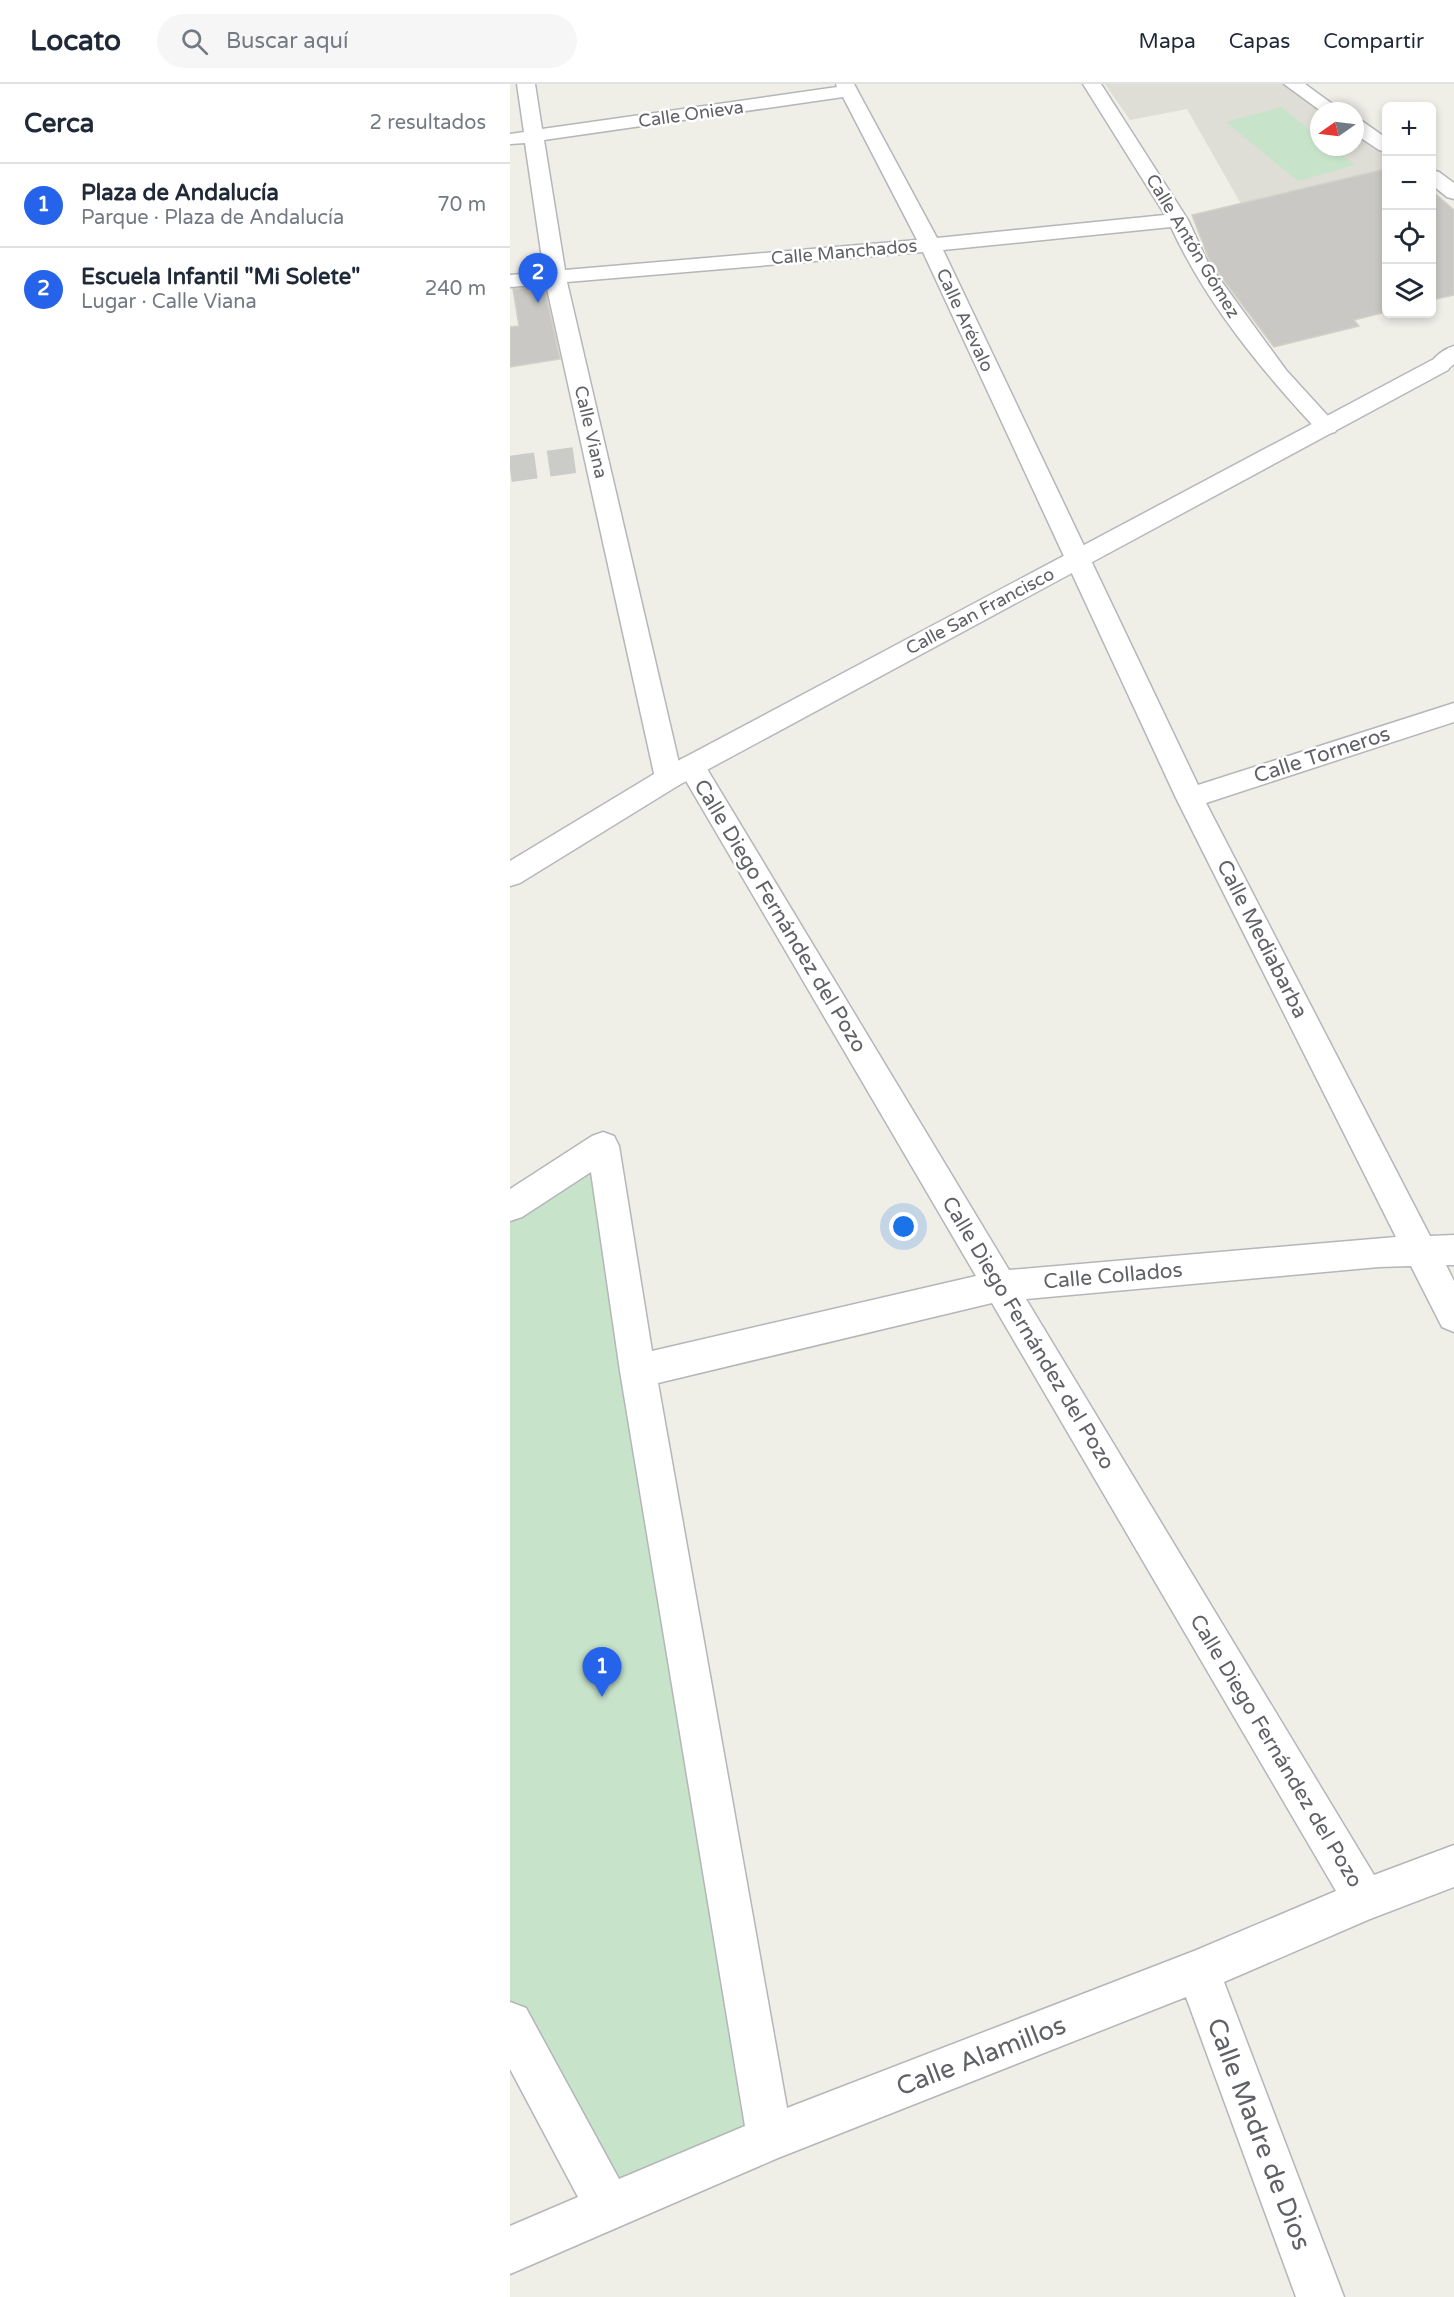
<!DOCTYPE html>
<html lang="es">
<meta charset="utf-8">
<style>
:root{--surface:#fff;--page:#f6f6f7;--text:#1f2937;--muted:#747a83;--line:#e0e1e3;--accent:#2563eb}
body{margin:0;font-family:"Varela Round",sans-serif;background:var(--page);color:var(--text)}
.controls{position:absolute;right:18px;top:18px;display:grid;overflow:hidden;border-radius:9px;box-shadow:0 3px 9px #0003}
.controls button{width:54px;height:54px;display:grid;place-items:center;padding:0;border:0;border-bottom:2px solid var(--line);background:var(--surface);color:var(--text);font:30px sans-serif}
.compass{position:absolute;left:800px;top:18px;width:54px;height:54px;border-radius:50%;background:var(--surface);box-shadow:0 3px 9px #0003;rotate:256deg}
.you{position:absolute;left:394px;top:1143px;width:21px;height:21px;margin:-15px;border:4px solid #fff;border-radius:50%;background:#1a73e8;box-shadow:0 0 0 9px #1a73e833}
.badge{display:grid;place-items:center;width:39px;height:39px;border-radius:50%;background:var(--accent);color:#fff;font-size:20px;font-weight:700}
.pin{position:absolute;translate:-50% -50px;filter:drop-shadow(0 2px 3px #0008)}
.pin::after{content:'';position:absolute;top:32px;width:21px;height:18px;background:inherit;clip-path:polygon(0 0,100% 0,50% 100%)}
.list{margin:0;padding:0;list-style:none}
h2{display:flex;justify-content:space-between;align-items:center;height:78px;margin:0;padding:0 24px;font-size:26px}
h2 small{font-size:20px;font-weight:400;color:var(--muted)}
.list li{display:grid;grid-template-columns:39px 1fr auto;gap:18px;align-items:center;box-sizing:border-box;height:84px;padding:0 24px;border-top:2px solid var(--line)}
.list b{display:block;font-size:22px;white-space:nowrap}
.list p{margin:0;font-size:20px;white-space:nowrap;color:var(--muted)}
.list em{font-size:20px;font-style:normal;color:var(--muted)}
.icon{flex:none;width:33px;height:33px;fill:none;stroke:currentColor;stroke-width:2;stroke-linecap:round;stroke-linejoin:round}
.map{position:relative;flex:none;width:944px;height:2213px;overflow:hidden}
header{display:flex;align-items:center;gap:36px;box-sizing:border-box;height:84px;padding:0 30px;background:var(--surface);border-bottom:2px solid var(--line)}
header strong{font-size:28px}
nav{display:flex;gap:33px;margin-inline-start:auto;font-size:21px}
.search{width:420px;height:54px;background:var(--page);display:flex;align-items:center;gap:15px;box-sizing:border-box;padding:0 21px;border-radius:33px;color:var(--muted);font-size:22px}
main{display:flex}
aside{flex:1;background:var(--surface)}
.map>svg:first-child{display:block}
.education{fill:#deddd6}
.green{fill:#c7e3ca}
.building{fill:#cac8c4;stroke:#d3d0c6;stroke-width:1.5}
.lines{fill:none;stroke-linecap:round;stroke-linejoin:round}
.street-tunnel-far1{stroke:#cbcbc7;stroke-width:21;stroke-dasharray:21 10;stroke-linecap:butt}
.street-tunnel{stroke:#cbcbc7;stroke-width:26;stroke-dasharray:26 13;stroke-linecap:butt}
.street-casing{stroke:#b4b6ba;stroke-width:3}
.secondary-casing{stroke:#b6b8bd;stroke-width:3}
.street{fill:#fff;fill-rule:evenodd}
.secondary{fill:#fff;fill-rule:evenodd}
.labels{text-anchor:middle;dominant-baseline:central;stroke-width:5;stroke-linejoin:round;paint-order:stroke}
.far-street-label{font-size:18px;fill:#5f6166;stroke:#fff}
.street-label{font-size:21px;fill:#5f6166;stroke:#fff}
.near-street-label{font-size:26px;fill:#5f6166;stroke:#fff}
</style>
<header>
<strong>Locato</strong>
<div class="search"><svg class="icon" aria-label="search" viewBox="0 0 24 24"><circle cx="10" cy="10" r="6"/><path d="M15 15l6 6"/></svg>Buscar aquí</div>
<nav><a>Mapa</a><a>Capas</a><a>Compartir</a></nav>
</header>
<main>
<aside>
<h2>Cerca<small>2 resultados</small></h2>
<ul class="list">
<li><span class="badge">1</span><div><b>Plaza de Andalucía</b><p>Parque · Plaza de Andalucía</p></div><em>70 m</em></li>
<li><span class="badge">2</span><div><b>Escuela Infantil &quot;Mi Solete&quot;</b><p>Lugar · Calle Viana</p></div><em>240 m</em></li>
</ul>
</aside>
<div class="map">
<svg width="944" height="2213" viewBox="0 0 944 2213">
<rect width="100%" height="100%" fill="#efeee7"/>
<!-- education -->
<path class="education" d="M595,0H772L812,27H809V63H845V49L876,70V85L731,120L677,25L620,36Z"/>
<!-- green -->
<g class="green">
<path d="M771,23L809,53V63H822L845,81L788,97L716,38Z"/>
<path d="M93,1062L260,2054L99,2123L0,1940V1123Z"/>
</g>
<!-- building -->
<g class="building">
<path d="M876,85V228L844,236L849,242L764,263L700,178L682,131Z"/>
<path d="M921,106L944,126V211L921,216Z"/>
<path d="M34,202L50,275L0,283V243L9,242L3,205Z"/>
</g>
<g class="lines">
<!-- street-tunnel-far1 -->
<path class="street-tunnel-far1" d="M78,374L86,373"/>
<!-- street-tunnel -->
<path class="street-tunnel" d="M0,385L86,373"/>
<defs>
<g id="street">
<path d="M7,0H25L32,45L327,3L326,0H344L427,154L655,131L573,0H591L678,136L698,179L776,286L828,343L825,348L817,350L809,348C752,287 696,219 661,143L433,166L688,701L944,619V638L696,719L920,1152L944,1151V1181H936L944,1197V1248L932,1243L901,1182L869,1183L516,1215L864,1791L944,1761V1803L860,1835L714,1898L834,2213H786L676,1913L268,2074L0,2190V2142L68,2113L0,1985V1918L16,1924L109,2095L235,2042L110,1287L81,1088L12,1133L0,1137V1105L82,1052L93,1048L104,1052L109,1062L142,1267L466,1192L172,690L173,694L169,701L159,704L149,701L145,694L36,200L0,203V191L34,188L15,59L0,60V50L14,48ZM333,13L407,156L55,186L34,56ZM413,168L666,714L886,1153L499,1186L191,675L181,672L171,675L169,679L57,198ZM482,1219L826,1807L684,1867L277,2024L148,1299Z"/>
<path d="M774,0H795L832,27H811Z"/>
<path d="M845,35L852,37L876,54V68L869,66L845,50Z"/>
<path d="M922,86L929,88L944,99V115L937,113L922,101Z"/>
<path d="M944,262V280C937,287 932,288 922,286L919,281C925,272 934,265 944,262Z"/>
</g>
<path id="secondary" d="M930,274L938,276L941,281L938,286L169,701L10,799L0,802V777L149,687L922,276Z"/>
</defs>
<!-- street casing -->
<use href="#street" class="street-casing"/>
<!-- secondary casing -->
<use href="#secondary" class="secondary-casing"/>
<!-- street -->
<use href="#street" class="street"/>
<!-- secondary -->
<use href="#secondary" class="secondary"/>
</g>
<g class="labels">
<!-- far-street labels -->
<g class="far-street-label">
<text transform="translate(181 30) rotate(-8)">Calle Onieva</text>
<text transform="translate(683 162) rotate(59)">Calle Antón Gómez</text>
<text transform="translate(334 168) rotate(-5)">Calle Manchados</text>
<text transform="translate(455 236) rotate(65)">Calle Arévalo</text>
<text transform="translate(81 348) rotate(77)">Calle Viana</text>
<text transform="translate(470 527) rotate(-28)">Calle San Francisco</text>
</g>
<!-- street labels -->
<g class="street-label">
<text transform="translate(812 671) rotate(-18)">Calle Torneros</text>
<text transform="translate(270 832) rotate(59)">Calle Diego Fernández del Pozo</text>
<text transform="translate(752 855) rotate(63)">Calle Mediabarba</text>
<text transform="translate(603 1192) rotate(-5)">Calle Collados</text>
<text transform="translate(518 1249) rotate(59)">Calle Diego Fernández del Pozo</text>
<text transform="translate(766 1667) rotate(59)">Calle Diego Fernández del Pozo</text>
</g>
<!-- near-street labels -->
<g class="near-street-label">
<text transform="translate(471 1972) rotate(-21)">Calle Alamillos</text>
<text transform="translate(749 2050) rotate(69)">Calle Madre de Dios</text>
</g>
</g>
</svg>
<div class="controls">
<button>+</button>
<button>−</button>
<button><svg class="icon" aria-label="locate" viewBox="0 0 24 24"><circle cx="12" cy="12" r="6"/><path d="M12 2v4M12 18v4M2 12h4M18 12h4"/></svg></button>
<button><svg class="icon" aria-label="layers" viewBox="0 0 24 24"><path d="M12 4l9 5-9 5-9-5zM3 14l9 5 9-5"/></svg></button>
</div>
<svg class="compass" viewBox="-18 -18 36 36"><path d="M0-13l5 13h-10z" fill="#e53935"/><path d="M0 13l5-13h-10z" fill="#747a83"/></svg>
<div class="you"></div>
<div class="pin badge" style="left:92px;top:1613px">1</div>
<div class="pin badge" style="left:28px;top:219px">2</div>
</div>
</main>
